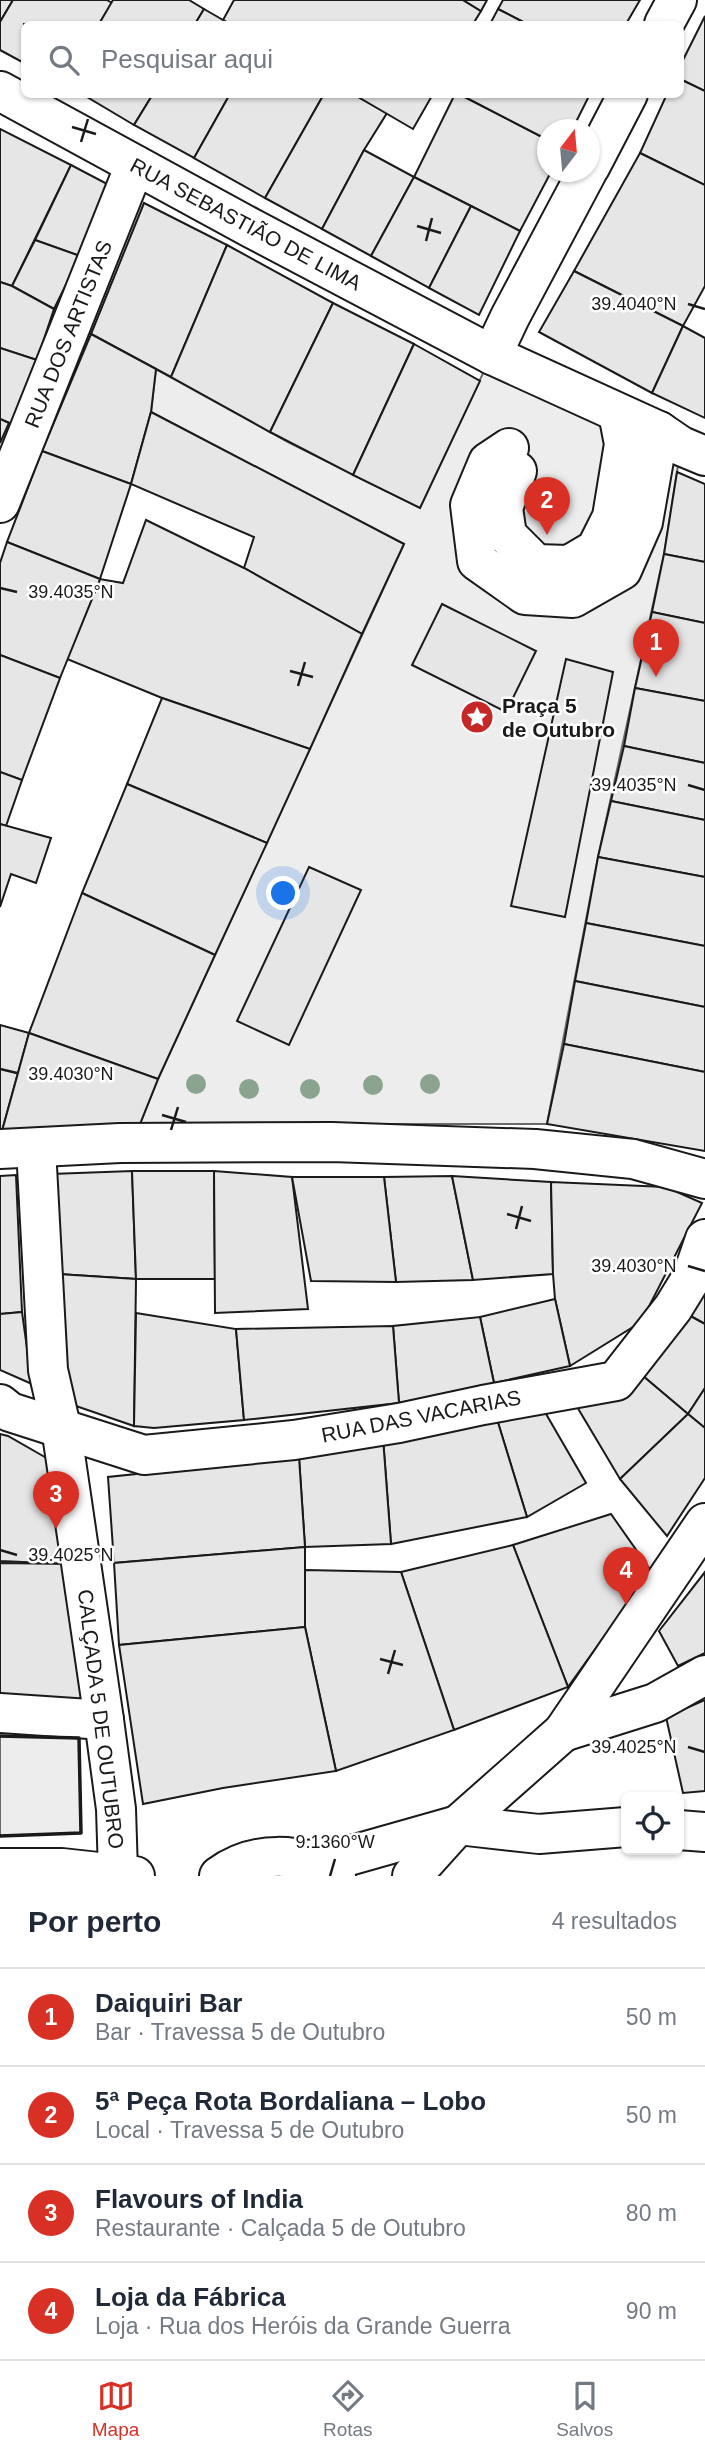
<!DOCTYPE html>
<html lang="pt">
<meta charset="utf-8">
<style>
:root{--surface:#fff;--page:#f6f6f7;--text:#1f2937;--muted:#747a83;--line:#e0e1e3;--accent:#d93025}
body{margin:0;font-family:Arial,sans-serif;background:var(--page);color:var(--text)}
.controls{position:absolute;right:21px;bottom:21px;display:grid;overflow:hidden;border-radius:10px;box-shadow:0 2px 5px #0004}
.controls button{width:63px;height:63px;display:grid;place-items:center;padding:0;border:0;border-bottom:2px solid var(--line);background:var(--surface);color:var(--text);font:35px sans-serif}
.compass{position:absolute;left:537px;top:119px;width:63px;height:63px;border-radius:50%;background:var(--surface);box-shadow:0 2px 5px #0004;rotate:16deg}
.you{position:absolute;left:284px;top:894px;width:24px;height:24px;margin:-18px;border:5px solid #fff;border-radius:50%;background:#1a73e8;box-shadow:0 0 0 10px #1a73e833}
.badge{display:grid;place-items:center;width:46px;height:46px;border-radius:50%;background:var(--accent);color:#fff;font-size:23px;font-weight:700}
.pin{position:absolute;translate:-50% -58px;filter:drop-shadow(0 2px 4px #0008)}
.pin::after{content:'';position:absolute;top:37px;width:24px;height:21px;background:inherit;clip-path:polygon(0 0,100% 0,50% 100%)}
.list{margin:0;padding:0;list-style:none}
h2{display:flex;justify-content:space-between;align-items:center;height:91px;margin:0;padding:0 28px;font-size:30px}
h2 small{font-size:23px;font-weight:400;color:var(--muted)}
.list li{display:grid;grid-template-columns:46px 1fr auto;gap:21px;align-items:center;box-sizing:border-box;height:98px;padding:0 28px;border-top:2px solid var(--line)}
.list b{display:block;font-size:26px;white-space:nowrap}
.list p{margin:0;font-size:23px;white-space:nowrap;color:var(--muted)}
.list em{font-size:23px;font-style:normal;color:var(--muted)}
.icon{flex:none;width:38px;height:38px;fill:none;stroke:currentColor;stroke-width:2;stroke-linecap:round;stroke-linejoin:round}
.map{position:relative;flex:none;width:705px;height:1876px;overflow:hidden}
.search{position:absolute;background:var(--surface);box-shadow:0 2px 5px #0004;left:21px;right:21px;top:21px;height:77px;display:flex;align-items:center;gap:18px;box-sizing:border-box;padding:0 24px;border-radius:10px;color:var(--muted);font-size:26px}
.sheet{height:483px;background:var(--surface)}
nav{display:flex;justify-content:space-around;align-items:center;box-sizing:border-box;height:98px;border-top:2px solid var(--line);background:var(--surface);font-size:19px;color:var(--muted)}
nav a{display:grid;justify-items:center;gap:4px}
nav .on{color:var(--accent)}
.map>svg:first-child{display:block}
.built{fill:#ededed;stroke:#6a6a6a;stroke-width:2}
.building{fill:#e6e6e6;stroke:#1a1a1a;stroke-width:2}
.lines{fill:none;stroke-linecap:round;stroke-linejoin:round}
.minor-casing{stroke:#1a1a1a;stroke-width:42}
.major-casing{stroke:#1a1a1a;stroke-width:42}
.minor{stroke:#fff;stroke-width:38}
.major{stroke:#fff;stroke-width:38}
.wall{stroke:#1a1a1a;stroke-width:3.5}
.tree{fill:#8aa48f}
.ticks{fill:none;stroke:#1a1a1a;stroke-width:2.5}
.labels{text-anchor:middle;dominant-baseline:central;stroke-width:5;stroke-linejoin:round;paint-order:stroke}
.street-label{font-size:21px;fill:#1a1a1a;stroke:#fff}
.poi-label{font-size:21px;font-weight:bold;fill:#1a1a1a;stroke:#fff;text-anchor:start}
.ticks-label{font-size:18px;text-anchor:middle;fill:#1a1a1a;stroke:#fff;stroke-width:5;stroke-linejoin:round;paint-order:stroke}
</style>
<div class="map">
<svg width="705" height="1876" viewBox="0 0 705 1876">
<rect width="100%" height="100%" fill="#fff"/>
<!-- built -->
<g class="built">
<path d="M156,369L288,442L420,508L484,371L681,447L664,554L598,857L547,1124H140L158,1079L404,544L151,412Z"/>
<path d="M0,1736L79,1738L81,1833L0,1836Z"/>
</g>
<!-- building -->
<g class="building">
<path d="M0,0H13L0,22Z"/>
<path d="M13,0H107L112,3L99,24H24V63L0,50V22Z"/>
<path d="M113,0H189L204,9L195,24H99Z"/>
<path d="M234,0H463L481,11L473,24H230L223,20Z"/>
<path d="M463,0H487L481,11Z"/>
<path d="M503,0H640L626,24H527L498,9Z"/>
<path d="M204,9L223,20L230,24H195Z"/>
<path d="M498,9L527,24H490Z"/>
<path d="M705,16V91L680,79V66Z"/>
<path d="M680,79L705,91V185L640,153L667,94H680Z"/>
<path d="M82,94H153L134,125Z"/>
<path d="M153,94H230L194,158L134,125Z"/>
<path d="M230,94H324L265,198L194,158Z"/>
<path d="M324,94H353L387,113L364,150L322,229L265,198Z"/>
<path d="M353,94H433L413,129Z"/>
<path d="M455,94H459L548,140V172H551L520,231L414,177Z"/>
<path d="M459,94H590L572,130H548V140Z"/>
<path d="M0,129L71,165L12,286L0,282Z"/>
<path d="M364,150L414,177L371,256L322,229Z"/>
<path d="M640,153L705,185V286L683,326L574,271Z"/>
<path d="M71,165L111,186L80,256L35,240Z"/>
<path d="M414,177L471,206L429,288L371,256Z"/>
<path d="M144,203L227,245L171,377L91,334Z"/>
<path d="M471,206L520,231L479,315L429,288Z"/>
<path d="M35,240L80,256L54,309L12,286Z"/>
<path d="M227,245L333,303L270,432L171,377Z"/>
<path d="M574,271L683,326L652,393L539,332Z"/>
<path d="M0,282L12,286L54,309L37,360L0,348Z"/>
<path d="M333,303L414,344L353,475L270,432Z"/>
<path d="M683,326L705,338V418L652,393Z"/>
<path d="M91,334L156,369L151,412L131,484L42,451Z"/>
<path d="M414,344L480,381L420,508L353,475Z"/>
<path d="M0,348L37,360L12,424L0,419Z"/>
<path d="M151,412L404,544L362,634L244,568L254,537L131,484Z"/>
<path d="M0,419L9,423L0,443Z"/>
<path d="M42,451L131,484L100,579L7,542Z"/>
<path d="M677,472L705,484V562L664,554Z"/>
<path d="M146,520L244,568L362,634L310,749L162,698L67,659L100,579L123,583Z"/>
<path d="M7,542L100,579L60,678L0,655V563Z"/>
<path d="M664,554L705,562V623L652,612Z"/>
<path d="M442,604L536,651L506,712L412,665Z"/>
<path d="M652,612L705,623V701L635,688Z"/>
<path d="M0,655L60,678L22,780L0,772Z"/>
<path d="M566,659L613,672L565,917L511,906Z"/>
<path d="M635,688L705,701V763L624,746Z"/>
<path d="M162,698L310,749L267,843L127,784Z"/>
<path d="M624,746L705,763V820L611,801Z"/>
<path d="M0,772L22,780L6,826L0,824Z"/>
<path d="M127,784L267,843L215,955L82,893Z"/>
<path d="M611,801L705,820V877L598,857Z"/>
<path d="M0,824L51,838L36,883L11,874L0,907Z"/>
<path d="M598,857L705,877V946L586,923Z"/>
<path d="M309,867L361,890L289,1045L237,1021Z"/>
<path d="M82,893L215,955L158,1079L29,1033Z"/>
<path d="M586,923L705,946V1007L575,981Z"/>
<path d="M575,981L705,1007V1072L564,1044Z"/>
<path d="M0,1025L29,1033L2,1131H0Z"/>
<path d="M29,1033L158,1079L140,1124L2,1131Z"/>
<path d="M564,1044L705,1072V1151L547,1124Z"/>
<path d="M132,1171L136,1279L58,1274L51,1174Z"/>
<path d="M132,1171H214L215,1279H136Z"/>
<path d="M214,1171L292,1177L308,1309L215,1313Z"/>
<path d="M16,1175L22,1312L0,1314V1176Z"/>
<path d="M452,1176L473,1280L396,1282L384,1177Z"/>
<path d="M452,1176L551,1182L553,1274L473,1280Z"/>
<path d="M292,1177H384L396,1282L311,1281Z"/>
<path d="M551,1182L666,1187L702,1203L641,1322L570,1366L555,1299L553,1274Z"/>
<path d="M705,1272V1324L685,1313Z"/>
<path d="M58,1274L136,1279L134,1426L73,1405L63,1370Z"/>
<path d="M555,1299L570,1366L494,1383L480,1317Z"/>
<path d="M22,1312L32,1384L0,1370V1314Z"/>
<path d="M136,1313L236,1329L244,1420L154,1428L134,1426Z"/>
<path d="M685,1313L705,1324V1388L688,1414L643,1376Z"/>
<path d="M480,1317L494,1383L399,1403L393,1326Z"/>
<path d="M393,1326L399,1403L244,1420L236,1329Z"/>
<path d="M643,1376L688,1414L620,1479L573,1400L629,1394Z"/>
<path d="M705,1388V1428L688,1414Z"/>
<path d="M542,1407L586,1483L527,1517L496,1416Z"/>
<path d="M688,1414L705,1428V1478L667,1536L620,1479Z"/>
<path d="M496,1416L527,1517L391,1544L383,1438Z"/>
<path d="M0,1434L8,1436L57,1464L69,1564L0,1561Z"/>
<path d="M383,1438L391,1544L305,1547L299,1457Z"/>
<path d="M299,1457L305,1547L114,1563L108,1477Z"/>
<path d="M611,1514L651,1571L568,1687L513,1545Z"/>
<path d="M513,1545L568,1687L454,1730L401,1572Z"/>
<path d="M305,1547V1627L119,1645L114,1563Z"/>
<path d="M0,1563L69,1564L85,1704L0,1699Z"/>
<path d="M305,1570L401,1572L454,1730L336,1771L305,1627Z"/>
<path d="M705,1572V1653L678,1666L659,1631Z"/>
<path d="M305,1627L336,1771L223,1788L143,1804L119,1645Z"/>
<path d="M705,1700V1791L683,1793L666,1717Z"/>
</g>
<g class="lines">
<defs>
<g id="minor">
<path d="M664,24L677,0"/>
<path d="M0,91L253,229L492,355L659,431L681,446L705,456"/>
<path d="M590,167L628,94"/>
<path d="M492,355L510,317L587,172"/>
<path d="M509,448L488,462L470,505L477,561L525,595L573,598L622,570L643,522L659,431"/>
<path d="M517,471L503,508L507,535L536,564L569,565L596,549L612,517L624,444L618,413"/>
<path d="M0,503L135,165"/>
<path d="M36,1148L48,1370L61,1427L104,1720L116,1809L118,1872"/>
<path d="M0,1149L120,1143L332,1142L535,1149L633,1159L705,1179"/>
<path d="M0,1404L10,1412L144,1455L294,1440L399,1423L483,1405L616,1381L673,1308L692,1277L705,1239"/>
<path d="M0,1713L104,1720"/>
<path d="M563,1732L655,1703L705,1675"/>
<path d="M679,1830L705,1832"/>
<path d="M304,1860L345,1857L458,1825L539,1834L626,1827"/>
<path d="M412,1876L458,1825L563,1732L705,1523"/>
</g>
<g id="major">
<path d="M0,1868H62L135,1876"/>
<path d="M219,1876C253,1851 302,1850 336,1876"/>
</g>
</defs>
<!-- minor casing -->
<use href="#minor" class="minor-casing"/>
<!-- major casing -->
<use href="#major" class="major-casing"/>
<!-- minor -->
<use href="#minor" class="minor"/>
<!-- major -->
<use href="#major" class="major"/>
<!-- wall -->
<path class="wall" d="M0,1736L79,1738L81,1833L0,1836"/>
</g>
<!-- trees -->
<g class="tree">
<circle cx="196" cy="1084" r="10"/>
<circle cx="430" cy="1084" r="10"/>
<circle cx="373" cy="1085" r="10"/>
<circle cx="249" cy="1089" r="10"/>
<circle cx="310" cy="1089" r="10"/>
</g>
<!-- ticks -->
<path class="ticks" d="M72,127L96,134M81,142L88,119M417,226L441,233M426,241L432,218M688,304L705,309M0,588L17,592M290,671L313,677M298,686L305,662M688,785L705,790M0,1069L17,1073M162,1115L186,1122M171,1130L178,1107M507,1214L531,1221M516,1229L522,1206M688,1266L705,1271M0,1550L17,1555M380,1659L403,1665M388,1674L395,1650M688,1747L705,1752M330,1876L335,1859"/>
<!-- icons -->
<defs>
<symbol id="sight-disc" viewBox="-11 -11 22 22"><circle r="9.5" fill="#c62828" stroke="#fff"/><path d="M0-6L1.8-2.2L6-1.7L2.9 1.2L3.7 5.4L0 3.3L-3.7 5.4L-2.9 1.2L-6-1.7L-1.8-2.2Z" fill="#fff"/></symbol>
</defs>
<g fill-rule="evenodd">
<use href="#sight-disc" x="458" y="698" width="38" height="38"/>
</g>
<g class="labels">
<!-- street labels -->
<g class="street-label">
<text transform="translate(246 224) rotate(28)">RUA SEBASTIÃO DE LIMA</text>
<text transform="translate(68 334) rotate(-68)">RUA DOS ARTISTAS</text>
<text transform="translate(421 1416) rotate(-11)">RUA DAS VACARIAS</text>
<text transform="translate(101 1719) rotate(83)">CALÇADA 5 DE OUTUBRO</text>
</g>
<!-- poi labels -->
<g class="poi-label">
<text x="502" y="705">Praça 5<tspan x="502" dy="24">de Outubro</tspan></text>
</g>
</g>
<g class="ticks-label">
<text x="634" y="310">39.4040°N</text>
<text x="71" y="598">39.4035°N</text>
<text x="634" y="791">39.4035°N</text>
<text x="71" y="1080">39.4030°N</text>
<text x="634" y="1272">39.4030°N</text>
<text x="71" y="1561">39.4025°N</text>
<text x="634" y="1753">39.4025°N</text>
<text x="335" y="1848">9.1360°W</text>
</g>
</svg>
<div class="controls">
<button><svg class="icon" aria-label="locate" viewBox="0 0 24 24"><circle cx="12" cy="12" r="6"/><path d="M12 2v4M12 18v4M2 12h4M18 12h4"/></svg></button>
</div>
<svg class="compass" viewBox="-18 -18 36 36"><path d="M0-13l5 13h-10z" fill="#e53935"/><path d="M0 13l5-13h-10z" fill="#747a83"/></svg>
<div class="you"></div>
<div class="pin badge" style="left:656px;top:677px">1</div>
<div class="pin badge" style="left:547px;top:535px">2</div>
<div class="pin badge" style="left:56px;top:1529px">3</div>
<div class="pin badge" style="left:626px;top:1605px">4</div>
<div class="search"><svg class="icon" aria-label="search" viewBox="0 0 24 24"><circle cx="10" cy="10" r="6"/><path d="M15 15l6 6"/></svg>Pesquisar aqui</div>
</div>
<section class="sheet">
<h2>Por perto<small>4 resultados</small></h2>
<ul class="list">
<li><span class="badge">1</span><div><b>Daiquiri Bar</b><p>Bar · Travessa 5 de Outubro</p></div><em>50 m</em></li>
<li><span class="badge">2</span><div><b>5ª Peça Rota Bordaliana – Lobo</b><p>Local · Travessa 5 de Outubro</p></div><em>50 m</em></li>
<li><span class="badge">3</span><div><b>Flavours of India</b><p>Restaurante · Calçada 5 de Outubro</p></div><em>80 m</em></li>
<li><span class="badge">4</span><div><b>Loja da Fábrica</b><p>Loja · Rua dos Heróis da Grande Guerra</p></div><em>90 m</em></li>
</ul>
</section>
<nav>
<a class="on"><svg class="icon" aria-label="map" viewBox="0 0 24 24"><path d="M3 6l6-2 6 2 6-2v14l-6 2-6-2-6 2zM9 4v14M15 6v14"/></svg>Mapa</a>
<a><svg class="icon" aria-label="directions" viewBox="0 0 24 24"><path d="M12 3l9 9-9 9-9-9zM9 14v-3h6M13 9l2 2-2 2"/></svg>Rotas</a>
<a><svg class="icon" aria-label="saved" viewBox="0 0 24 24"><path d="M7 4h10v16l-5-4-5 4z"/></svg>Salvos</a>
</nav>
